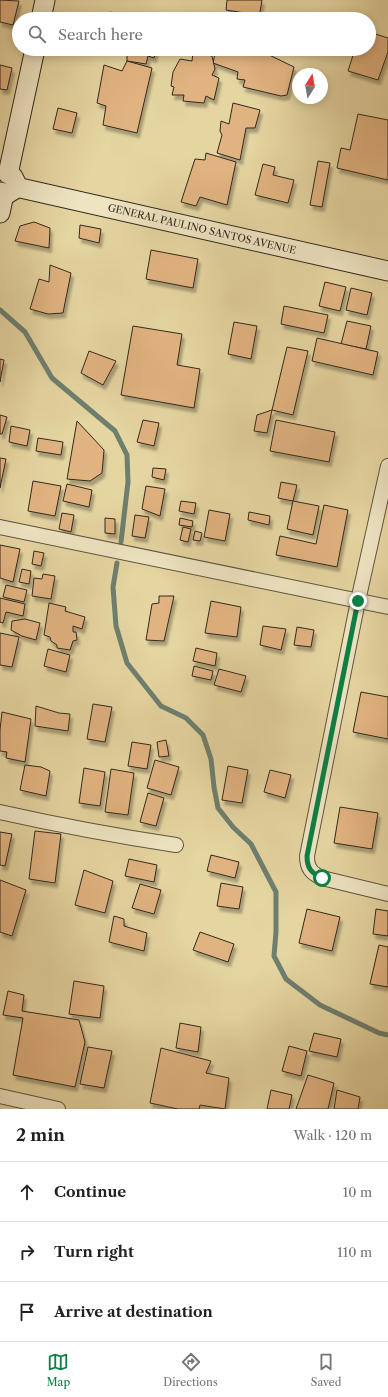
<!DOCTYPE html>
<meta charset="utf-8">
<style>
:root{--surface:#fff;--page:#f2f2f2;--text:#202124;--muted:#757577;--line:#e0e0e0;--accent:#0b8043}
body{margin:0;font-family:"Libre Caslon Text",serif;background:var(--page);color:var(--text)}
.compass{position:absolute;left:292px;top:68px;width:36px;height:36px;border-radius:50%;background:var(--surface);box-shadow:0 2px 10px #0003;rotate:11deg}
.stop{position:absolute;width:12px;height:12px;margin:-9px;border:3px solid #0b8043;border-radius:50%;background:#fff}
.stop.end{background:#0b8043;border-color:#fff;box-shadow:0 1px 4px #0008}
.list{margin:0;padding:0;list-style:none}
h2{display:flex;justify-content:space-between;align-items:center;height:52px;margin:0;padding:0 16px;font-size:17px}
h2 small{font-size:13px;font-weight:400;color:var(--muted)}
.list li{display:grid;grid-template-columns:26px 1fr auto;gap:12px;align-items:center;box-sizing:border-box;height:60px;padding:0 16px;border-top:1px solid var(--line)}
.list b{display:block;font-size:15px;white-space:nowrap}
.list em{font-size:13px;font-style:normal;color:var(--muted)}
.icon{flex:none;width:22px;height:22px;fill:none;stroke:currentColor;stroke-width:2;stroke-linecap:round;stroke-linejoin:round}
.map{position:relative;flex:none;width:388px;height:1109px;overflow:hidden}
.search{position:absolute;background:var(--surface);box-shadow:0 2px 10px #0003;left:12px;right:12px;top:12px;height:44px;display:flex;align-items:center;gap:10px;box-sizing:border-box;padding:0 14px;border-radius:22px;color:var(--muted);font-size:15px}
.sheet{height:232px;background:var(--surface)}
nav{display:flex;justify-content:space-around;align-items:center;box-sizing:border-box;height:56px;border-top:1px solid var(--line);background:var(--surface);font-size:11px;color:var(--muted)}
nav a{display:grid;justify-items:center;gap:2px}
nav .on{color:var(--accent)}
.map>svg:first-child{display:block}
.lines{fill:none;stroke-linecap:round;stroke-linejoin:round}
.stream{stroke:#6e7f6f;stroke-width:5}
.building{fill:#e1b381;stroke:#33291f;filter:url(#shadow)}
.street-casing{stroke:#605440;stroke-width:16}
.secondary-casing{stroke:#33291f;stroke-width:21}
.street{stroke:#eee4c2;stroke-width:14}
.secondary{stroke:#eee4c2;stroke-width:19}
.route{stroke:#0b8043;stroke-width:5}
.labels{text-anchor:middle;dominant-baseline:central;stroke-width:3;stroke-linejoin:round;paint-order:stroke}
.street-label{font-size:10px;fill:#33291f;stroke:#eee4c2}
</style>
<div class="map">
<svg width="388" height="1109" viewBox="0 0 388 1109">
<defs>
<filter id="shadow"><feDropShadow dx="2.5" dy="4.5" stdDeviation="1" flood-color="#0004"/></filter>
</defs>
<rect width="100%" height="100%" fill="#e5d5a1"/>
<filter id="stains"><feTurbulence type="fractalNoise" baseFrequency=".005" numOctaves="4"/><feColorMatrix values="0 0 0 0 .2 0 0 0 0 .09 0 0 0 0 .02 0 0 0 .5 -.17"/></filter>
<radialGradient id="worn" r=".72"><stop offset=".6" stop-color="#630" stop-opacity="0"/><stop offset="1" stop-color="#630" stop-opacity=".3"/></radialGradient>
<g class="lines">
<!-- stream -->
<g class="stream">
<path d="M0,310L25,332L52,378L115,431L127,455L128,482L121,542"/>
<path d="M117,563L113,587L116,626L127,663L161,706L186,718L203,735L211,759L214,787L218,808L233,827L251,844L276,892V932L274,956L286,979L320,1005L379,1033L388,1035"/>
</g>
</g>
<!-- building -->
<g class="building">
<path d="M0,0L19,1L13,25L0,22Z"/>
<path d="M227,0H262L260,12L258,15L226,10Z"/>
<path d="M110,12L137,19H109Z"/>
<path d="M369,32L388,38V52L378,80L348,71L355,49H369Z"/>
<path d="M127,49H156L154,58L148,56L146,64L127,61Z"/>
<path d="M216,49H254L261,51L294,67L287,95L281,96L243,87L245,80L237,79L238,72L213,63Z"/>
<path d="M193,52L212,56L215,69L212,75L219,78L214,100L206,96L204,103L183,101L184,95H172L174,87L171,86L173,72L180,59L192,61Z"/>
<path d="M127,61L152,68L137,133L103,125L106,106L97,103L104,65L122,71Z"/>
<path d="M0,65L12,68L7,90L0,89Z"/>
<path d="M233,103L260,110L255,128H246L240,160L217,153L222,135L220,131L221,121L229,124Z"/>
<path d="M58,108L77,113L72,133L53,129Z"/>
<path d="M358,114L388,120V180L337,168L341,148L350,150Z"/>
<path d="M206,153L236,162L227,205L200,197L196,206L181,202L195,159L205,160Z"/>
<path d="M318,161L330,163L322,207L310,205Z"/>
<path d="M263,164L275,167L273,175L294,180L288,203L255,195Z"/>
<path d="M34,222L50,228L49,248L15,241L20,226Z"/>
<path d="M80,225L101,229L99,243L79,238Z"/>
<path d="M151,250L198,259L193,288L146,279Z"/>
<path d="M50,265L71,273L63,313L48,314L30,309L39,279L49,282Z"/>
<path d="M325,282L346,287L340,311L319,306Z"/>
<path d="M351,288L372,293L367,315L346,310Z"/>
<path d="M284,306L328,315L324,333L281,324Z"/>
<path d="M347,321L371,326L366,349L341,344Z"/>
<path d="M234,322L257,326L251,359L228,354Z"/>
<path d="M133,326L182,334L177,365L200,369L194,408L121,395Z"/>
<path d="M317,338L378,352L373,375L312,361Z"/>
<path d="M287,347L308,351L293,415L272,410Z"/>
<path d="M89,351L116,361L103,385L81,373Z"/>
<path d="M0,359L4,360L0,382Z"/>
<path d="M272,410L267,433L254,431L257,415Z"/>
<path d="M0,415L7,417L2,434H0Z"/>
<path d="M143,420L159,423L154,446L137,442Z"/>
<path d="M276,420L335,432L329,462L270,451Z"/>
<path d="M77,421L104,450L102,473L90,481L67,479Z"/>
<path d="M11,426L30,430L27,446L9,442Z"/>
<path d="M38,438L63,442L61,455L36,451Z"/>
<path d="M0,458L6,459L0,488Z"/>
<path d="M153,468L166,469L164,480L152,477Z"/>
<path d="M33,481L61,486L55,516L28,511Z"/>
<path d="M281,482L297,485L293,501L278,498Z"/>
<path d="M67,484L92,490L89,507L63,501Z"/>
<path d="M146,486L165,489L160,516L142,509Z"/>
<path d="M181,501L196,503L194,514L179,511Z"/>
<path d="M293,501L319,506L313,535L287,529Z"/>
<path d="M324,505L348,510L337,567L276,555L280,536L316,544Z"/>
<path d="M209,510L230,514L225,541L204,537Z"/>
<path d="M249,512L270,516L269,525L248,520Z"/>
<path d="M62,513L74,515L71,532L59,529Z"/>
<path d="M135,515L149,517L145,538L132,536Z"/>
<path d="M105,518L115,519V534L105,533Z"/>
<path d="M180,518L193,521L192,527L179,525Z"/>
<path d="M183,527L191,529L188,542L180,540Z"/>
<path d="M195,531L202,533L200,541L193,540Z"/>
<path d="M0,545L20,549L13,582L0,578Z"/>
<path d="M34,551L44,553L41,566L32,564Z"/>
<path d="M22,569L31,571L29,584L19,582Z"/>
<path d="M43,574L55,576L51,599L32,596L34,578L42,579Z"/>
<path d="M6,585L27,590L24,602L3,597Z"/>
<path d="M159,596H174L164,641L146,640L152,604L159,603Z"/>
<path d="M0,598L25,604L23,616L6,612L3,623L0,622Z"/>
<path d="M211,601L241,607L237,637L205,633Z"/>
<path d="M49,603L66,607L65,611L85,617L82,629L73,626V632H76L77,640L73,641L70,650L57,648V645L51,641L50,637L44,635Z"/>
<path d="M25,619L40,623L36,640L22,636L11,630L12,621Z"/>
<path d="M263,626L286,629L281,650L260,645Z"/>
<path d="M297,627L314,630L311,647L294,645Z"/>
<path d="M0,633L19,637L12,667L0,665Z"/>
<path d="M196,648L217,653L215,666L193,661Z"/>
<path d="M48,649L70,655L66,672L44,666Z"/>
<path d="M194,666L213,671L211,680L192,676Z"/>
<path d="M219,669L246,676L241,692L214,685Z"/>
<path d="M361,692L388,697V739L353,732Z"/>
<path d="M93,704L112,707L105,742L87,739Z"/>
<path d="M36,706L59,713L70,714L68,731L35,726Z"/>
<path d="M2,712L31,719L25,762L6,758L7,752L0,751V730Z"/>
<path d="M166,740L169,756L159,757L157,742Z"/>
<path d="M132,742L151,745L147,769L128,766Z"/>
<path d="M155,760L179,767L171,795L147,788Z"/>
<path d="M25,765L41,767L50,771L46,796L20,790Z"/>
<path d="M228,766L248,770L242,803L222,800Z"/>
<path d="M84,768L105,772L100,806L79,803Z"/>
<path d="M111,769L134,773L128,815L105,812Z"/>
<path d="M270,770L291,775L285,798L264,792Z"/>
<path d="M148,793L164,798L156,826L140,822Z"/>
<path d="M340,807L378,813L372,849L334,843Z"/>
<path d="M35,831L61,834L55,883L29,879Z"/>
<path d="M0,832L12,834L5,866L0,865Z"/>
<path d="M211,855L239,862L235,878L207,871Z"/>
<path d="M129,859L157,865L154,882L125,876Z"/>
<path d="M84,870L113,881L105,913L75,905Z"/>
<path d="M0,880L26,890L12,936L0,932Z"/>
<path d="M221,883L243,887L239,909L217,906Z"/>
<path d="M140,884L161,890L154,914L132,908Z"/>
<path d="M307,909L340,917L332,951L299,943Z"/>
<path d="M376,909L388,911V936L373,934Z"/>
<path d="M114,916L124,919V926L147,933L144,951L109,942Z"/>
<path d="M200,932L234,944L228,962L193,950Z"/>
<path d="M379,945L388,947V987L370,984Z"/>
<path d="M74,981L104,986L100,1018L69,1014Z"/>
<path d="M8,991L24,995L22,1011L79,1020L85,1042L75,1087L13,1075L23,1018L3,1015Z"/>
<path d="M180,1023L201,1027L198,1052L176,1048Z"/>
<path d="M314,1033L341,1039L337,1057L309,1051Z"/>
<path d="M289,1046L307,1051L301,1076L282,1071Z"/>
<path d="M88,1047L112,1051L104,1088L80,1084Z"/>
<path d="M161,1048L211,1061L206,1073L229,1078L225,1109L200,1105L199,1109H178L150,1103Z"/>
<path d="M308,1075L334,1083L328,1109H296Z"/>
<path d="M271,1090L292,1095L289,1109H267Z"/>
<path d="M337,1090L360,1097L358,1109H334Z"/>
</g>
<g class="lines">
<defs>
<g id="street">
<path d="M388,466L358,601L307,856C307,868 311,873 322,878L388,894"/>
<path d="M0,527L388,607"/>
<path d="M0,812C58,825 117,836 176,845"/>
<path d="M0,1096L58,1109"/>
</g>
<g id="secondary">
<path d="M41,19L45,0"/>
<path d="M8,174L35,49"/>
<path d="M16,187L388,271"/>
<path d="M0,192L7,194L15,189L16,183L13,177"/>
<path d="M0,213L4,194"/>
</g>
</defs>
<!-- street casing -->
<use href="#street" class="street-casing"/>
<!-- secondary casing -->
<use href="#secondary" class="secondary-casing"/>
<!-- street -->
<use href="#street" class="street"/>
<!-- secondary -->
<use href="#secondary" class="secondary"/>
</g>
<g class="lines">
<!-- route -->
<path class="route" d="M322,878C311,873 307,868 307,856L358,601"/>
</g>
<g class="labels">
<!-- street labels -->
<g class="street-label">
<text transform="translate(202 229) rotate(13)">GENERAL PAULINO SANTOS AVENUE</text>
</g>
</g>
<rect width="100%" height="100%" filter="url(#stains)"/>
<rect width="100%" height="100%" fill="url(#worn)"/>
</svg>
<svg class="compass" viewBox="-18 -18 36 36"><path d="M0-13l5 13h-10z" fill="#e53935"/><path d="M0 13l5-13h-10z" fill="#757577"/></svg>
<div class="stop" style="left:322px;top:878px"></div>
<div class="stop end" style="left:358px;top:601px"></div>
<div class="search"><svg class="icon" aria-label="search" viewBox="0 0 24 24"><circle cx="10" cy="10" r="6"/><path d="M15 15l6 6"/></svg>Search here</div>
</div>
<section class="sheet">
<h2>2 min<small>Walk · 120 m</small></h2>
<ul class="list">
<li><svg class="icon" aria-label="ahead" viewBox="0 0 24 24"><path d="M12 20V5M6 11l6-6 6 6"/></svg><div><b>Continue</b></div><em>10 m</em></li>
<li><svg class="icon" aria-label="right" viewBox="0 0 24 24"><path d="M7 20v-9h11M14 6l5 5-5 5"/></svg><div><b>Turn right</b></div><em>110 m</em></li>
<li><svg class="icon" aria-label="arrive" viewBox="0 0 24 24"><path d="M6 21V4h12l-3 4 3 4H6"/></svg><div><b>Arrive at destination</b></div></li>
</ul>
</section>
<nav>
<a class="on"><svg class="icon" aria-label="map" viewBox="0 0 24 24"><path d="M3 6l6-2 6 2 6-2v14l-6 2-6-2-6 2zM9 4v14M15 6v14"/></svg>Map</a>
<a><svg class="icon" aria-label="directions" viewBox="0 0 24 24"><path d="M12 3l9 9-9 9-9-9zM9 14v-3h6M13 9l2 2-2 2"/></svg>Directions</a>
<a><svg class="icon" aria-label="saved" viewBox="0 0 24 24"><path d="M7 4h10v16l-5-4-5 4z"/></svg>Saved</a>
</nav>
